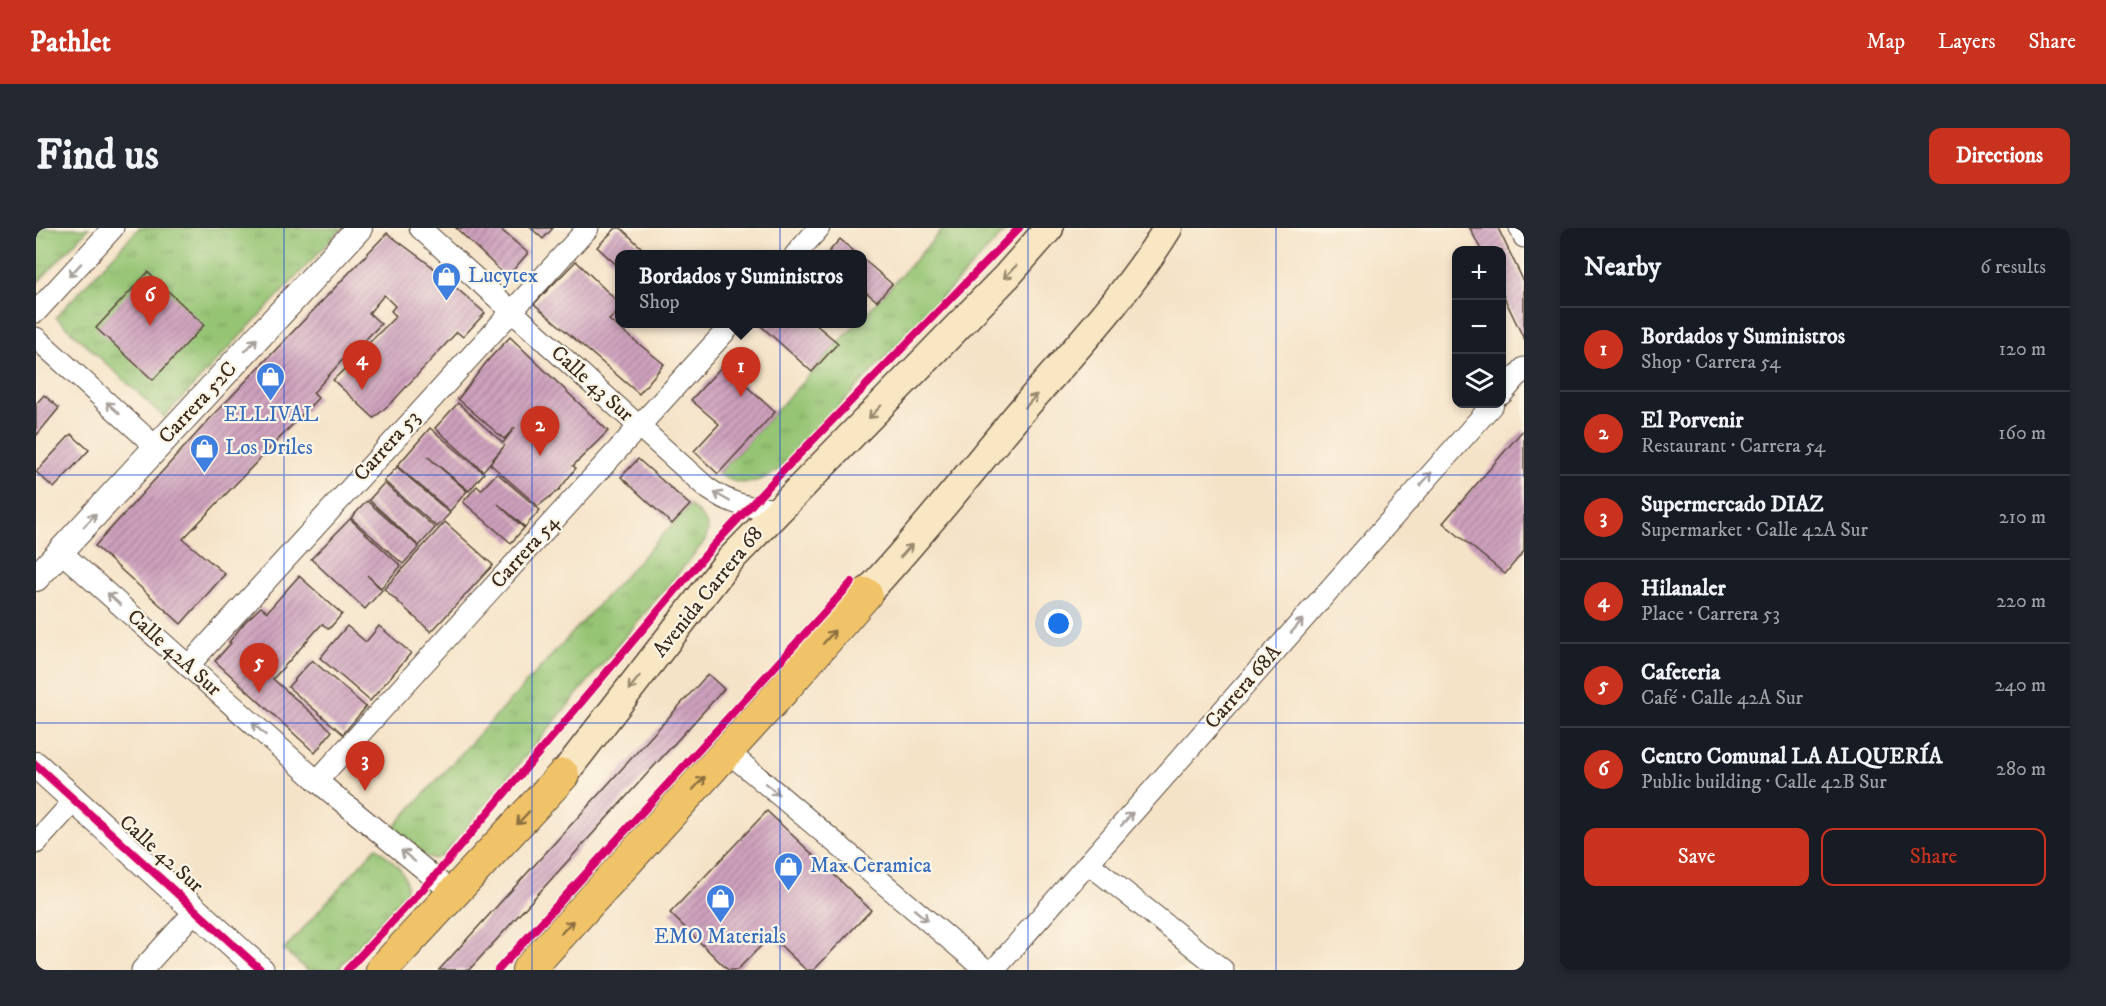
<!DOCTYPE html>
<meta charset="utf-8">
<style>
:root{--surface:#171b24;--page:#242831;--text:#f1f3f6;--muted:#9ea1a6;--line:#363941;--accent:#c8321e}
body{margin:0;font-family:"IM FELL DW Pica",serif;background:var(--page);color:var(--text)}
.controls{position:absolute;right:18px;top:18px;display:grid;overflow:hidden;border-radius:12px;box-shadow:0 3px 9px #0003}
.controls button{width:54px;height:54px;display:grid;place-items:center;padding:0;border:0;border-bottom:2px solid var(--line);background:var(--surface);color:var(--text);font:30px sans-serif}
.you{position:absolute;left:1023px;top:396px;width:21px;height:21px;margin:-15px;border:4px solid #fff;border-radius:50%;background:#1a73e8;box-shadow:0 0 0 9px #1a73e833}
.badge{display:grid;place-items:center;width:39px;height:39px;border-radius:50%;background:var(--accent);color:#fff;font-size:20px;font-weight:700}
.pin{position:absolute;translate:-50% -50px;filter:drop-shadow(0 2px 3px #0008)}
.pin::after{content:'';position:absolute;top:32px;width:21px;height:18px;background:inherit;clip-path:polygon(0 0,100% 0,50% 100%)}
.popup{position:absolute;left:579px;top:22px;width:252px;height:78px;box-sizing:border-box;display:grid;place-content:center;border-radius:12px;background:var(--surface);filter:drop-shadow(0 2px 4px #0005);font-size:20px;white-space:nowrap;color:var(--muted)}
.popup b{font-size:22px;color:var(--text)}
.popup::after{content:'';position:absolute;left:50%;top:100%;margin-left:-12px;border:12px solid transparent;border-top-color:var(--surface)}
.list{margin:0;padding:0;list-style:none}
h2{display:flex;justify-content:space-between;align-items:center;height:78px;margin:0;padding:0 24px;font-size:26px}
h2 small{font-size:20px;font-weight:400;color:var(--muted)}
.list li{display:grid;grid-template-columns:39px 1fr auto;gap:18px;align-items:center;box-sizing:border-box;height:84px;padding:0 24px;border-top:2px solid var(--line)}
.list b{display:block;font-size:22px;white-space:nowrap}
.list p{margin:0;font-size:20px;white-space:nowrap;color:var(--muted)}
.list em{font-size:20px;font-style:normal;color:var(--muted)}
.actions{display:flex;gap:12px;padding:18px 24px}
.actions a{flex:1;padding:14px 0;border:2px solid var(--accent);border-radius:12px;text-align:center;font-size:21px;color:var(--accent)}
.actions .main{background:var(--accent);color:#fff}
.icon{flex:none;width:33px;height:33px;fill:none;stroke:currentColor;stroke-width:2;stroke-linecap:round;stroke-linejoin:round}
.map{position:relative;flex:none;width:1488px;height:742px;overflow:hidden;border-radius:12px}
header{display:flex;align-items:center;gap:36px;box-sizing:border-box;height:84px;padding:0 30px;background:var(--accent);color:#fff}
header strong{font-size:28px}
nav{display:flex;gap:33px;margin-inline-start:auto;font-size:21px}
.intro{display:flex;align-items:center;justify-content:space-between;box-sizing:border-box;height:144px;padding:0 36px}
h1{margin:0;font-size:42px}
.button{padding:15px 27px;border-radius:12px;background:var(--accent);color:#fff;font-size:21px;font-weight:700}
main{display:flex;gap:36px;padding:0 36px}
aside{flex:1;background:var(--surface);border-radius:12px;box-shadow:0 3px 9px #0003}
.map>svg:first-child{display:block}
.grass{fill:url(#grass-tufts);stroke:#687748;stroke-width:1.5}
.building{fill:url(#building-hatch);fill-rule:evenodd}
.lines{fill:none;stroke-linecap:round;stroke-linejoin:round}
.minor-casing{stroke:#574638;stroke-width:23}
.tertiary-casing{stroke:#574638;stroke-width:28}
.secondary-casing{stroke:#574638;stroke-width:31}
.primary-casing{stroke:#574638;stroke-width:34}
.minor{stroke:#fff;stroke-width:21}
.tertiary{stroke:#fff;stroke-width:26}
.secondary{stroke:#f9e7c3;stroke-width:28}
.primary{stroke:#f0c369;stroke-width:32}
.cycleway-casing{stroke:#fcf5e5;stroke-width:11}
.cycleway{stroke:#d6006c;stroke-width:8}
.oneway{stroke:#a79f9a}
.oneway2{stroke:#9a8870}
.oneway3{stroke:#8c6f40}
.grid{fill:none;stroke:#1d4ed8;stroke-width:1.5;stroke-opacity:0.55}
.labels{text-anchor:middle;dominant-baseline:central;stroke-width:4.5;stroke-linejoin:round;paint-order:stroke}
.shop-label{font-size:21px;fill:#366cbe;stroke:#fcf5e5;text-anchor:start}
.street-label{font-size:21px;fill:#3b2a1e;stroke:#fcf5e5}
</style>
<header>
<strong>Pathlet</strong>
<nav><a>Map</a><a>Layers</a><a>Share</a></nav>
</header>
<div class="intro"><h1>Find us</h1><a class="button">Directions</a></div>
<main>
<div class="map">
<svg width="1488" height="742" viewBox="0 0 1488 742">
<defs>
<pattern id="grass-tufts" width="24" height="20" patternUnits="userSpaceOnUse" patternTransform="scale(1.5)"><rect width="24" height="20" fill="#95c473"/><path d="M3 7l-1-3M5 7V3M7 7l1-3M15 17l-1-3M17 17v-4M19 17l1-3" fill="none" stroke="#7b9f5e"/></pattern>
<pattern id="building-hatch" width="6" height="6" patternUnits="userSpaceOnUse" patternTransform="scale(1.5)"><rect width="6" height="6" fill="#cea0bd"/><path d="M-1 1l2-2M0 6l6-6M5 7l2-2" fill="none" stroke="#a88399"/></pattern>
</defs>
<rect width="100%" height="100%" fill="#fcf5e5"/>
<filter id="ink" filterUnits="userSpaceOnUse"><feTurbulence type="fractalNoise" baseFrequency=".0167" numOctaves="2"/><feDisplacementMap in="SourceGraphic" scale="12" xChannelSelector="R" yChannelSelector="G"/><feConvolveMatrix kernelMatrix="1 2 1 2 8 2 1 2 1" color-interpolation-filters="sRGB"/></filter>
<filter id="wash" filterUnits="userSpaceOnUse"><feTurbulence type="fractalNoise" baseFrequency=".008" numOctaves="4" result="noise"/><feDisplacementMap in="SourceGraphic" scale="24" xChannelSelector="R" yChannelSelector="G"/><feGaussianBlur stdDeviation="1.35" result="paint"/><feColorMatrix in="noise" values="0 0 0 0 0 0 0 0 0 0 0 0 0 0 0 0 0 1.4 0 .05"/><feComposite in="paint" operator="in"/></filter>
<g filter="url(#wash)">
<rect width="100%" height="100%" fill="#f5e3c8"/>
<!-- grass -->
<g class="grass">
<path d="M0,0H53L0,56Z"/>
<path d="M103,0H306L128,189L20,89Z"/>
<path d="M908,0H972L743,241C724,256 702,260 682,246L820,96H826L827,89Z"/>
<path d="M654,277C668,291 680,298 665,318L407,627L398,631L386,627L356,601Z"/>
<path d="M340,619C354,632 374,643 370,664L301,742H271L248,722Z"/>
</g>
<g id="blocks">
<!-- building -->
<g class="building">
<path d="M420,0H463L492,25L471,49Z"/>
<path d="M495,0H517L507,11Z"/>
<path d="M580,0H585L613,27H584V40L561,19Z"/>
<path d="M1434,0H1462L1488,54V111L1466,65V22H1445Z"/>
<path d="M351,5L394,37L449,85L427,109L421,104L358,172L338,190L297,152L317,133L310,128L277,165L282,170L147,311L189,346L145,396L59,318L170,195ZM348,67L359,78L355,83L360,88L331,117L327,114L345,96L333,85Z"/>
<path d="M804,11L822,27H790Z"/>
<path d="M826,30L856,56L841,73L826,61Z"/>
<path d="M540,33L584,76V82L573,92L628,136L603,166L498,76Z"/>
<path d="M112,44L168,97L117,152L60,100Z"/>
<path d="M725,96H779L802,115L776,144L724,97Z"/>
<path d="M474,109L572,203L537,238L540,240L523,262L502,278L454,236L469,217L447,243L399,200L422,175L467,215L479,199L468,211L422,171L453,131Z"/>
<path d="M687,137L739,184L682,246L658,223L683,196L655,172Z"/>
<path d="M8,167L23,180L0,208V176Z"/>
<path d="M394,200L448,245L433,263L391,228L431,263L414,283L361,238Z"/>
<path d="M1488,201V323L1469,346L1407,295Z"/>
<path d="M35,206L53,222L18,260L0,244Z"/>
<path d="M602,231L654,277L636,296L585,249Z"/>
<path d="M361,239L414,285L401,299L348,253Z"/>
<path d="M461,245L504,282L489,299L462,276L488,300L475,315L427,274L441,258L445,262Z"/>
<path d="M348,255L399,300L383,318L333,272Z"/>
<path d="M331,273L383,319L367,336L315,290Z"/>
<path d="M314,291L365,338L345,360L331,347L346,362L329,381L275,331Z"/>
<path d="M409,294L457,337L395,404L348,361Z"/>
<path d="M263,348L306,386L293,401L286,396L237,451L296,503L279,525L179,433L195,415L193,414L209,394L225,379L231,384Z"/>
<path d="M311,398L330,414L343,398L375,425L334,473L284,430Z"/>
<path d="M276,432L330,479L307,506L252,459Z"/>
<path d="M672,446L688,461L433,742H403Z"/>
<path d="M731,583L835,682L778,742H770L735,708L701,742H692L634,685Z"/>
</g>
</g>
</g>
<g filter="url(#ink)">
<use href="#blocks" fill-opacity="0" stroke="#574638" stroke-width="1.5"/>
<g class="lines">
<defs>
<g id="minor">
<path d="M384,0L671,260C694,276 715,281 742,281"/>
<path d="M1484,0L1488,9"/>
<path d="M759,27L783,0"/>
<path d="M0,84L77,0"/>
<path d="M0,110L120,219"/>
<path d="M1466,166L1488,140"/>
<path d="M25,324L281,553L417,665"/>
<path d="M152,438L552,0"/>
<path d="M691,523L950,742"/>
<path d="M281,553L696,96"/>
<path d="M0,615L39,572"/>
<path d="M1052,635L1187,742"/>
<path d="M106,742L160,682"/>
<path d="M958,742L1457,176"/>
</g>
<g id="tertiary">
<path d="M0,350L323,0"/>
<path d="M0,537L225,742"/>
</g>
<g id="secondary">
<path d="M830,366C883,309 931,248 981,188C1034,126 1089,70 1132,0"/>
<path d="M527,547L692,334L971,48L1013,0"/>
</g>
<g id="primary">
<path d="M346,742L527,547"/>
<path d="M492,742L747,462L830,366"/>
</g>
</defs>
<!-- minor casing -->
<use href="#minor" class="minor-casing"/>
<!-- tertiary casing -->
<use href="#tertiary" class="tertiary-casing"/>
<!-- secondary casing -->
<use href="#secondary" class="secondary-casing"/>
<!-- primary casing -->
<use href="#primary" class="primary-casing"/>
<!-- minor -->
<use href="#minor" class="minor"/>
<!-- tertiary -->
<use href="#tertiary" class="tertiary"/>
<!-- secondary -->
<use href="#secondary" class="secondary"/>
<!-- primary -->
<use href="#primary" class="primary"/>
<defs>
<g id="cycleway">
<path d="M0,537L225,742"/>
<path d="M311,742L398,649L677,318L745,245L983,0"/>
<path d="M462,742L816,354"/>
</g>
</defs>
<!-- cycleway casing -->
<use href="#cycleway" class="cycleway-casing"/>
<!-- cycleway -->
<use href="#cycleway" class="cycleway"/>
</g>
<!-- one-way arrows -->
<defs><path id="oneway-shaft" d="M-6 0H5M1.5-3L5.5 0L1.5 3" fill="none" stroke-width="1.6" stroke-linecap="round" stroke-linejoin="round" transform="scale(1.5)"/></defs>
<g class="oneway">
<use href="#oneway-shaft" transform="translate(39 42) rotate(133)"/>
<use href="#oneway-shaft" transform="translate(215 117) rotate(-47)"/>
<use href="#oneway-shaft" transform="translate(77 180) rotate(-138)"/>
<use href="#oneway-shaft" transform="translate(1390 251) rotate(-49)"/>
<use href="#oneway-shaft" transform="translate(686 269) rotate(-150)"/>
<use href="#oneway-shaft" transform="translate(54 292) rotate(-47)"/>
<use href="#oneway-shaft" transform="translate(78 371) rotate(-138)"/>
<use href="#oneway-shaft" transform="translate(1261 398) rotate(-49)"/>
<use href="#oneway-shaft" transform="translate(223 501) rotate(-138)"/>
<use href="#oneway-shaft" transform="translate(736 561) rotate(40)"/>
<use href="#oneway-shaft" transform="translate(1091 591) rotate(-49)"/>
<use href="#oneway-shaft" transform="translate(372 628) rotate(-141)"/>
<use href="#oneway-shaft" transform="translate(885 687) rotate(40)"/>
</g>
<g class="oneway2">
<use href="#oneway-shaft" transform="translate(974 44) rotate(134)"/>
<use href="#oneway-shaft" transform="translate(995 173) rotate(-49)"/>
<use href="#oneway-shaft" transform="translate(839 184) rotate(134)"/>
<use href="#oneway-shaft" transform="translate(870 323) rotate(-48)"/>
<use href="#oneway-shaft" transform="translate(598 455) rotate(128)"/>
</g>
<g class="oneway3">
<use href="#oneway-shaft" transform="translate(793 409) rotate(-49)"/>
<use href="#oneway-shaft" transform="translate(663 555) rotate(-48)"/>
<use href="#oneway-shaft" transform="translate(487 590) rotate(133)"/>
<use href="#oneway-shaft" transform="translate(531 699) rotate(-48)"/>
</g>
</g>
<!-- grid -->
<path class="grid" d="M248,0V742M496,0V742M744,0V742M992,0V742M1240,0V742M0,247H1488M0,495H1488"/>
<!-- icons -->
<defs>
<symbol id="shop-pin" viewBox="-11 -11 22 30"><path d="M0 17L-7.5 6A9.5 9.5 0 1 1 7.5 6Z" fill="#3f7fe0" stroke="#fcf5e5"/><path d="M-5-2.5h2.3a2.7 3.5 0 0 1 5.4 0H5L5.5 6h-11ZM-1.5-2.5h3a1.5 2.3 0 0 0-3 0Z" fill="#fff"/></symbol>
</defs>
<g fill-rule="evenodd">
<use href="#shop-pin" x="394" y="32" width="33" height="45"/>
<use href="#shop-pin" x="218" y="132" width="33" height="45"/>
<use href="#shop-pin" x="152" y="204" width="33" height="45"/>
<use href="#shop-pin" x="736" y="622" width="33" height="45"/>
<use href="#shop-pin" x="668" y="654" width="33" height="45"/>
</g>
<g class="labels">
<!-- shop labels -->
<g class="shop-label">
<text x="432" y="48">Lucytex</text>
<text x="235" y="187" text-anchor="middle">ELLIVAL</text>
<text x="189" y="220">Los Driles</text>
<text x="774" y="638">Max Ceramica</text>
<text x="684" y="709" text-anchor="middle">EMO Materials</text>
</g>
<!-- street labels -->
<g class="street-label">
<text transform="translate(556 156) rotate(42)">Calle 43 Sur</text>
<text transform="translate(162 175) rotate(-47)">Carrera 52C</text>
<text transform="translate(351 218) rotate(-48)">Carrera 53</text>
<text transform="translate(489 324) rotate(-48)">Carrera 54</text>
<text transform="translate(672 364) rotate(-51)">Avenida Carrera 68</text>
<text transform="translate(138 425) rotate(42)">Calle 42A Sur</text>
<text transform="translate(1207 459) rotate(-49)">Carrera 68A</text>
<text transform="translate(125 626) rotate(42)">Calle 42 Sur</text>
</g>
</g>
</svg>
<div class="controls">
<button>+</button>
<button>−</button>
<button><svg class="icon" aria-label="layers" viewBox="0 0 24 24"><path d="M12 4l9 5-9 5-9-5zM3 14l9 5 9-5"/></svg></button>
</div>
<div class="you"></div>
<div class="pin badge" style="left:705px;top:169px">1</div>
<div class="popup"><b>Bordados y Suministros</b>Shop</div>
<div class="pin badge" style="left:504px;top:228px">2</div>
<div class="pin badge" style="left:329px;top:563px">3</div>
<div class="pin badge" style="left:326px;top:162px">4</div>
<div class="pin badge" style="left:223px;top:465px">5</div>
<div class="pin badge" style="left:114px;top:98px">6</div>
</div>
<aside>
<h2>Nearby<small>6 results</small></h2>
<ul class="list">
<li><span class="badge">1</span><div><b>Bordados y Suministros</b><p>Shop · Carrera 54</p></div><em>120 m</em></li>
<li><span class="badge">2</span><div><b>El Porvenir</b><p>Restaurant · Carrera 54</p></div><em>160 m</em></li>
<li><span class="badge">3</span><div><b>Supermercado DIAZ</b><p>Supermarket · Calle 42A Sur</p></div><em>210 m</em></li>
<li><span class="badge">4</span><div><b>Hilanaler</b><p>Place · Carrera 53</p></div><em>220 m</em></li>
<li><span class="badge">5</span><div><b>Cafeteria</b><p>Café · Calle 42A Sur</p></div><em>240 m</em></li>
<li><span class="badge">6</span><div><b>Centro Comunal LA ALQUERÍA</b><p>Public building · Calle 42B Sur</p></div><em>280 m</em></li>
</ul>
<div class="actions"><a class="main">Save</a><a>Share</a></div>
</aside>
</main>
